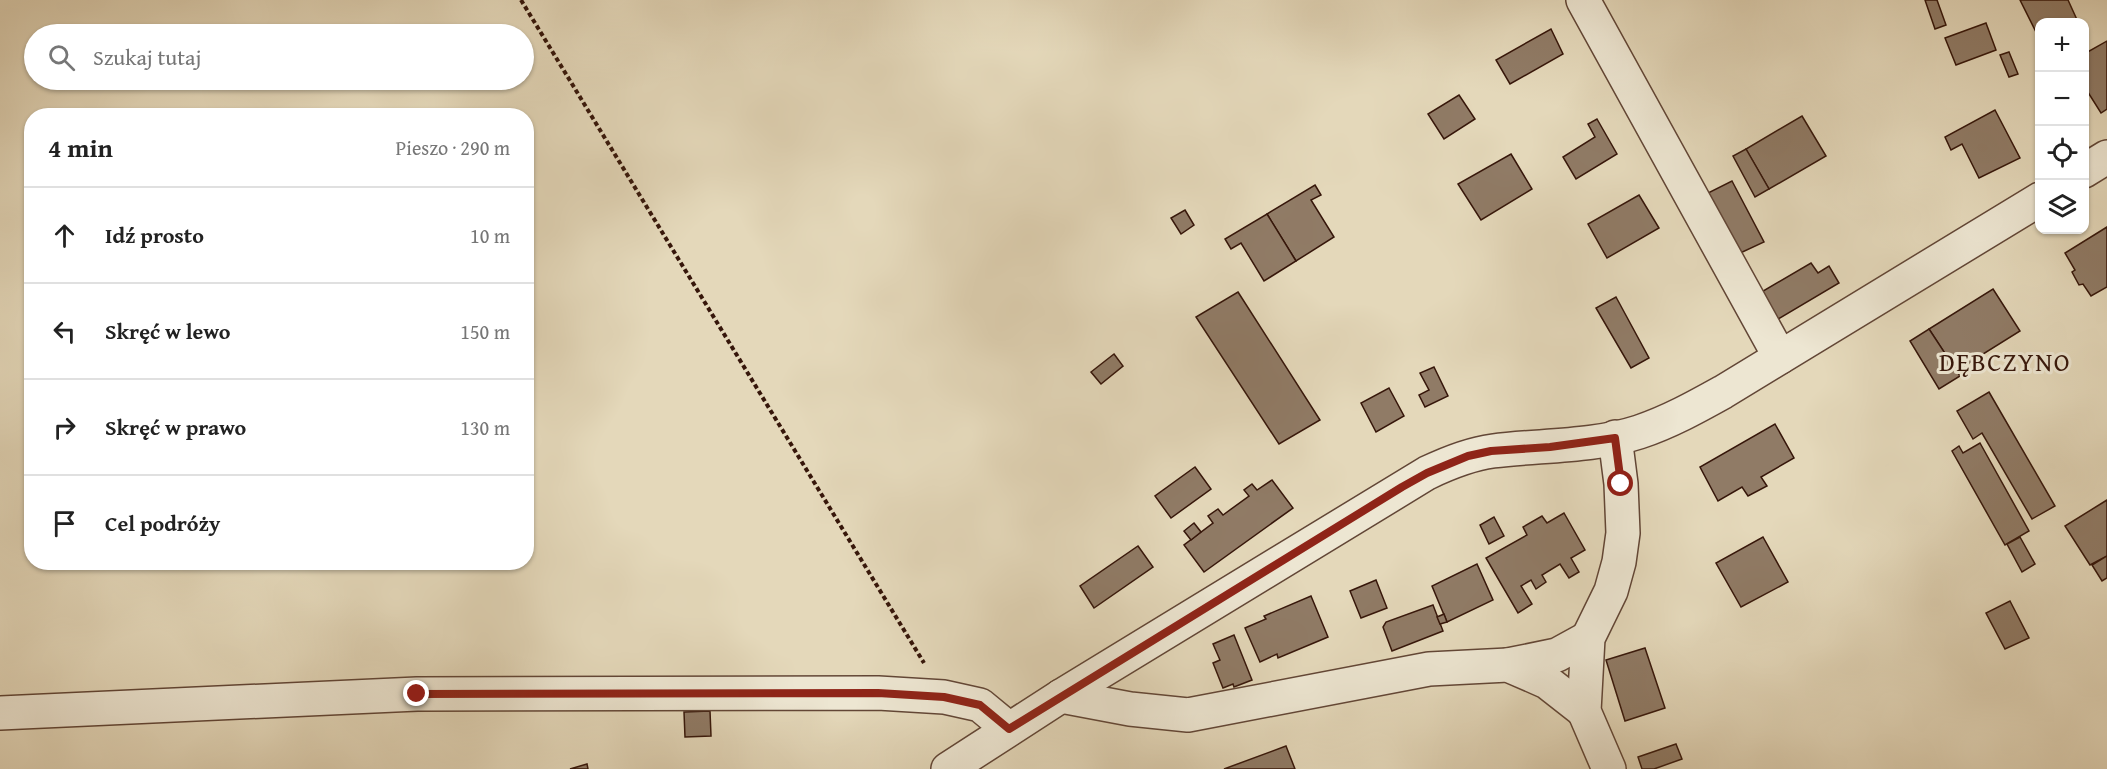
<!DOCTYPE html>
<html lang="pl">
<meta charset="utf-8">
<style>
:root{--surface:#fff;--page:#f6f6f6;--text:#222;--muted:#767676;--line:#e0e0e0}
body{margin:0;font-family:"Gentium Book Plus",serif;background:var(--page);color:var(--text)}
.controls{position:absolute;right:18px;top:18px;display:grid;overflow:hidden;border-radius:12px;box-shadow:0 2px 4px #0004}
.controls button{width:54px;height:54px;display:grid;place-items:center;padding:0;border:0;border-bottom:2px solid var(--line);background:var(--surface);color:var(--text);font:30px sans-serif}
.stop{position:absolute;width:18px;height:18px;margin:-14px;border:4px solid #8f2418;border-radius:50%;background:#fff}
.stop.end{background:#8f2418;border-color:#fff;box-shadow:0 2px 6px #0008}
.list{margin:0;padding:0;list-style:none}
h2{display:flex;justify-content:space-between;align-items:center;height:78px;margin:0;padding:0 24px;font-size:26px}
h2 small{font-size:20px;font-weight:400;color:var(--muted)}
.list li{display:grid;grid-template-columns:39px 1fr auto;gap:18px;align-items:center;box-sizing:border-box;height:96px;padding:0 24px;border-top:2px solid var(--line)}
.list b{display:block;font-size:22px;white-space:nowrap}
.list em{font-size:20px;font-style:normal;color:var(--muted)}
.icon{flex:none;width:33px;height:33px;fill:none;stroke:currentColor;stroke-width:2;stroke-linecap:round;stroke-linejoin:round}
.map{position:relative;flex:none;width:2107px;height:769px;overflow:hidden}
.search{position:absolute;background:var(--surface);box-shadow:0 2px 4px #0004;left:24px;top:24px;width:510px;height:66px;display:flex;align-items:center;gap:15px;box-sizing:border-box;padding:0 21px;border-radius:33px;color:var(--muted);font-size:22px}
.panel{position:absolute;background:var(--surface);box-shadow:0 2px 4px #0004;left:24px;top:108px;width:510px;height:462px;border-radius:24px}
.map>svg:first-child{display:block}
.building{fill:#907b66;stroke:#36160a;stroke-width:1.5}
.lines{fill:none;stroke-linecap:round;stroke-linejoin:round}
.minor-casing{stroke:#624636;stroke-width:36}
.path{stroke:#36160a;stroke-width:4;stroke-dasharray:4.5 3;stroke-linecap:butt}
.minor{stroke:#ede6d2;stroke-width:33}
.route{stroke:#8f2418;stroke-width:8}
.labels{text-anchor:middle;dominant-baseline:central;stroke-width:6;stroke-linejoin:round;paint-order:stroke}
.quarter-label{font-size:26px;letter-spacing:1.5px;fill:#36160a;stroke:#ede6d2}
</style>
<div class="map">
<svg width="2107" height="769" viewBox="0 0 2107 769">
<rect width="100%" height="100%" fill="#e4d8ba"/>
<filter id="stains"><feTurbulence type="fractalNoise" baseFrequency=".00333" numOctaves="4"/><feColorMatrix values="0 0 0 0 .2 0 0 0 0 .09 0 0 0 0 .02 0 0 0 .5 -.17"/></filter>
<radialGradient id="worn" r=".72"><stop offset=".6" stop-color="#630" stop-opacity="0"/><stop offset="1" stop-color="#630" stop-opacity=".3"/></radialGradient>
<!-- building -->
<g class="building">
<path d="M1925,0H1937L1946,25L1935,29Z"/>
<path d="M2020,0H2068L2078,22H2040V40Z"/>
<path d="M1986,23L1996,50L1956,65L1945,38Z"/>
<path d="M1551,29L1563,54L1510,84L1496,60Z"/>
<path d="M2107,41V109L2101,113L2084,86V54Z"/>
<path d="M2009,52L2018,74L2009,77L2000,55Z"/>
<path d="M1459,95L1475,119L1444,139L1428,114Z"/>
<path d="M1995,110L2020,158L1979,178L1962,144L1951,150L1945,137Z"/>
<path d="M1802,116L1826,156L1769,189L1746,149Z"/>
<path d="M1597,119L1617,154L1576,179L1563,157L1595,137L1588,124Z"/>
<path d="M1746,149L1769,189L1755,197L1733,156Z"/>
<path d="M1511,154L1532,189L1481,220L1458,184Z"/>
<path d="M1732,181L1764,242L1736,255L1704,195Z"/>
<path d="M1315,185L1321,195L1311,200L1334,237L1296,261L1267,214Z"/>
<path d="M1639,195L1659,228L1607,258L1588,224Z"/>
<path d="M1185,210L1194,225L1181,234L1171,218Z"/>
<path d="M1267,214L1296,261L1264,281L1241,243L1231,249L1225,239Z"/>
<path d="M2107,227V287L2091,296L2083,284L2079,285L2072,272L2075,270L2065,253Z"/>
<path d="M1811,263L1818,273L1829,266L1839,283L1773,322L1758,294Z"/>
<path d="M1993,289L2020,331L1956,371L1929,329Z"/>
<path d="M1238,292L1320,420L1279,444L1196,317Z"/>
<path d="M1616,297L1649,358L1631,368L1596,308Z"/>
<path d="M1929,329L1960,376L1939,389L1910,341Z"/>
<path d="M1114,354L1123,366L1101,384L1091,372Z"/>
<path d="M1434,367L1448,396L1425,407L1419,395L1429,390L1420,373Z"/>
<path d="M1389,388L1404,416L1376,432L1361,403Z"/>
<path d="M1989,392L2055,506L2032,519L1982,433L1973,439L1957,411Z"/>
<path d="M1775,424L1794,458L1761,477L1767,486L1748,496L1742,487L1718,501L1700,467Z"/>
<path d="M1980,443L2029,531L2005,545L1952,451L1959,446L1963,453Z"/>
<path d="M1195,467L1211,489L1171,518L1155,496Z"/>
<path d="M1272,480L1293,508L1204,572L1184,545L1213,523L1208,516L1218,509L1223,515L1249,496L1244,490L1252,484L1257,490Z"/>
<path d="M2107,500V556L2090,565L2065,526Z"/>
<path d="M1564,513L1585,550L1571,558L1579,572L1569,578L1560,564L1542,575L1546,582L1536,589L1531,580L1521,586L1532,604L1518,613L1486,558L1527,535L1523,527L1542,516L1547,523Z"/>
<path d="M1494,517L1504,536L1489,544L1480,525Z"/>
<path d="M1194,523L1201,532L1191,540L1184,531Z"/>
<path d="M1763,537L1788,582L1741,607L1716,563Z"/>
<path d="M2020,537L2035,564L2022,572L2007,544Z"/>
<path d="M1138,546L1153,567L1094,608L1080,586Z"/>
<path d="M2107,556V578L2102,581L2092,565Z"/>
<path d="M1477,564L1493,600L1447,622L1432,586Z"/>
<path d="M1376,580L1387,608L1361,618L1350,591Z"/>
<path d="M1311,596L1328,637L1278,658L1277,654L1260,662L1245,628L1266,619L1264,616Z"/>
<path d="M2010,601L2029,638L2005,649L1986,613Z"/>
<path d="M1433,605L1443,631L1392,651L1383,627L1386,622Z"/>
<path d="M1444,614L1447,622L1440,624L1437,617Z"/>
<path d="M1234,635L1252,680L1234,687L1233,684L1223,688L1213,663L1220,660L1213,644Z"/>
<path d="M1645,648L1665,708L1625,721L1606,660Z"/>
<path d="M710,711L711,736L685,737L684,712Z"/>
<path d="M1676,744L1682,759L1654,769H1642L1638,757Z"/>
<path d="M1286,746L1295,769H1224Z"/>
<path d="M587,764L588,769H570Z"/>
</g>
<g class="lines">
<defs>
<g id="minor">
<path d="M1583,0L1780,357"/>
<path d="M2084,171L2107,157"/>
<path d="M1508,665L1557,655L1588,638"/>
<path d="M1061,696L1130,709L1188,715L1429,669L1508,665L1547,682L1584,711"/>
<path d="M0,713L417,694L878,693L944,697L980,705L1009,729"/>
<path d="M948,769L1061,696L1427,473C1448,463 1470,454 1493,451C1541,445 1593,447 1639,432C1669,422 1696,407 1723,392L2040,199"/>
<path d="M1609,769L1584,711L1588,638L1611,591L1619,562L1623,533L1621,484L1615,437"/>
</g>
</defs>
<!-- minor casing -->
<use href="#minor" class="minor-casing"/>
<!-- path -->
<path class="path" d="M521,0L924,663"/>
<!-- minor -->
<use href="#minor" class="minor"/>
</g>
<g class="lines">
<!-- route -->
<path class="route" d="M417,694L878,693L944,697L980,705L1009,729L1402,487L1427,473L1468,456L1491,451L1550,447L1615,438L1621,484"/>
</g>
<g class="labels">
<!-- quarter labels -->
<g class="quarter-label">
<text x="2005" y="361">DĘBCZYNO</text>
</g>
</g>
<rect width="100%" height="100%" filter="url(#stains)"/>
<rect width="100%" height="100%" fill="url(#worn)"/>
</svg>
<div class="controls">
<button>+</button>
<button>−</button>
<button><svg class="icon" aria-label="locate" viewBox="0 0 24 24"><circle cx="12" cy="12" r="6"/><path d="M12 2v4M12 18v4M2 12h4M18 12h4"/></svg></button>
<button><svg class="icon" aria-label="layers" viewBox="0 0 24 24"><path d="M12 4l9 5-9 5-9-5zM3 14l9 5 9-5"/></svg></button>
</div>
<div class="stop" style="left:1621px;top:484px"></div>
<div class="stop end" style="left:417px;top:694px"></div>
<div class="search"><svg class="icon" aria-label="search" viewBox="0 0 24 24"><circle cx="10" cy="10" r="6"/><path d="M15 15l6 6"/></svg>Szukaj tutaj</div>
<section class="panel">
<h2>4 min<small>Pieszo · 290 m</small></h2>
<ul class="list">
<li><svg class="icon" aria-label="ahead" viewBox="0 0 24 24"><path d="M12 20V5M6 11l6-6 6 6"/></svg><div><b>Idź prosto</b></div><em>10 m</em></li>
<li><svg class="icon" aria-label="left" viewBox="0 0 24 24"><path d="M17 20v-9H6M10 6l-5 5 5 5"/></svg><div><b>Skręć w lewo</b></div><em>150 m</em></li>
<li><svg class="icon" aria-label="right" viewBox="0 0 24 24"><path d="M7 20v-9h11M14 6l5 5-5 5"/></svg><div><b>Skręć w prawo</b></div><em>130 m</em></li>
<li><svg class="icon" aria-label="arrive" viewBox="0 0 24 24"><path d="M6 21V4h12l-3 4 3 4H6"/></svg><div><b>Cel podróży</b></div></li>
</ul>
</section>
</div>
